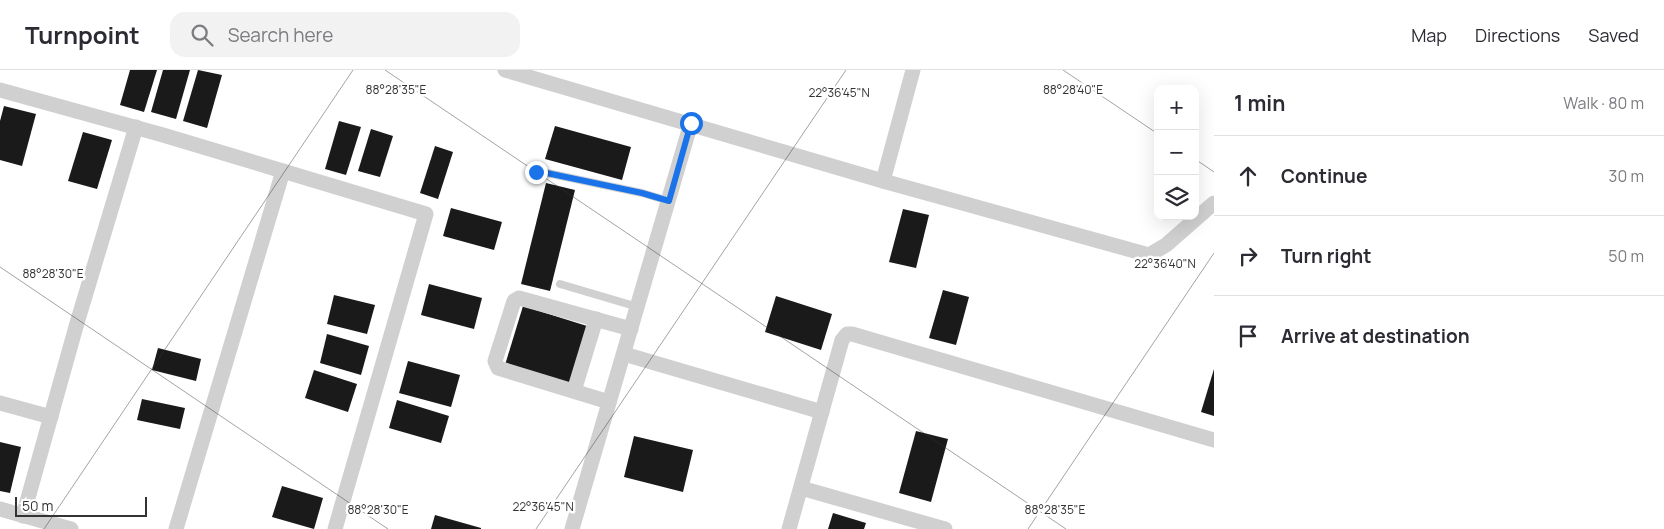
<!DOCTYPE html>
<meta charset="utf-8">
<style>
:root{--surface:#fff;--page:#f2f2f3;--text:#2b2b33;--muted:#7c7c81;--line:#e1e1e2}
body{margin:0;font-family:Manrope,sans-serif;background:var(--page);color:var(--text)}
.controls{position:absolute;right:15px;top:15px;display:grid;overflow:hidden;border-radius:10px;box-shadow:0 5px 20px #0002}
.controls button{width:45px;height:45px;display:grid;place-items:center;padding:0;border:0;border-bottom:1px solid var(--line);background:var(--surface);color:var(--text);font:25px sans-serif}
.scale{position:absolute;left:15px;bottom:12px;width:132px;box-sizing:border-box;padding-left:5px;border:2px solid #333;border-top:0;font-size:14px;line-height:18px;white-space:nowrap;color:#333;-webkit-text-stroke:4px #fff;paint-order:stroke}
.stop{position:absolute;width:15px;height:15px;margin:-11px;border:4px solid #1a73e8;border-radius:50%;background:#fff}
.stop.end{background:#1a73e8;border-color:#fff;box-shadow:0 1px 5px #0008}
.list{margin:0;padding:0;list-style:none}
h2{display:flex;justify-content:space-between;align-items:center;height:65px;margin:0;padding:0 20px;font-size:21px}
h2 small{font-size:16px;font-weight:400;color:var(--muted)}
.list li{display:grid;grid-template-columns:32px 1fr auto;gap:15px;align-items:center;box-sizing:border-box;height:80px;padding:0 20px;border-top:1px solid var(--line)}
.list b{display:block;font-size:19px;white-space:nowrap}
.list em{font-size:16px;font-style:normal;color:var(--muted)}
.icon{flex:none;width:28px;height:28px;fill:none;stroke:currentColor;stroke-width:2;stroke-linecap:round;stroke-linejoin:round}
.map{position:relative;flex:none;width:1214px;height:459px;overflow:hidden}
header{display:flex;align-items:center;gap:30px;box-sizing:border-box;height:70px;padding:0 25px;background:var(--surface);border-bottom:1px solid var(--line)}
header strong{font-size:24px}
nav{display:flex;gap:28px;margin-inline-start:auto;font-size:18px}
.search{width:350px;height:45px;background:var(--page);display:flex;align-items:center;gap:12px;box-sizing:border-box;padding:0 18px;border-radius:15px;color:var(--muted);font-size:19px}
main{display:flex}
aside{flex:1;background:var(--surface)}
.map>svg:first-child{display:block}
.building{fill:#1a1a1a}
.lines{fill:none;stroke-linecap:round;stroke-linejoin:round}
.service{stroke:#d0d0d0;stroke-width:8}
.minor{stroke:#d0d0d0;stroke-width:15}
.route{stroke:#1a73e8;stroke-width:6}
.ticks{fill:none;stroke:#333;stroke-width:1;stroke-opacity:0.45}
.ticks-label{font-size:12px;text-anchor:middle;fill:#333;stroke:#fff;stroke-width:5;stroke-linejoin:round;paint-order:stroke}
</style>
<header>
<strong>Turnpoint</strong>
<div class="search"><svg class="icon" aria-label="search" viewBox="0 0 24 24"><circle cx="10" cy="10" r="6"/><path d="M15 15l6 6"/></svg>Search here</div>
<nav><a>Map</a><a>Directions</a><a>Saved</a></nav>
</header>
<main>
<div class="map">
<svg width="1214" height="459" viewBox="0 0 1214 459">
<rect width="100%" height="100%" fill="#fff"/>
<!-- building -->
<g class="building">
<path d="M130,0H157L144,42L120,35Z"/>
<path d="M163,0H190L176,49L151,42Z"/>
<path d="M198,0L222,5L207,58L183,51Z"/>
<path d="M4,36L36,44L22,96L0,90V51Z"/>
<path d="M339,51L361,57L346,105L325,99Z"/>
<path d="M555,56L631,77L622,110L545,89Z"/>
<path d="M371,59L393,66L380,107L358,101Z"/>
<path d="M83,62L112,70L97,119L68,111Z"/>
<path d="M435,76L453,82L438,129L420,123Z"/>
<path d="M546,113L575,120L550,221L521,214Z"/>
<path d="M451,138L502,152L494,180L443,166Z"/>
<path d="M903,139L929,145L916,198L889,192Z"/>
<path d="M429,214L482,228L474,259L421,245Z"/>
<path d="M943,220L969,227L956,275L929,268Z"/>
<path d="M334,225L375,235L367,264L327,254Z"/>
<path d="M776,226L832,244L821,280L765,262Z"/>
<path d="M523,236L587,256L569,315L505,295Z"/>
<path d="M327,264L369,276L361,305L320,293Z"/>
<path d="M158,278L201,289L196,311L152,300Z"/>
<path d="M408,291L460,305L451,337L399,323Z"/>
<path d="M1214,299V346L1201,342Z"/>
<path d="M314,300L357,314L348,342L305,328Z"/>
<path d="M142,329L185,338L180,359L137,350Z"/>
<path d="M397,330L449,346L441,373L389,358Z"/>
<path d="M916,361L948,369L931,432L899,423Z"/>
<path d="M634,366L693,380L683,422L624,407Z"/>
<path d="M0,372L21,377L10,423L0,421Z"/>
<path d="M282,416L323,428L314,459L272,447Z"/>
<path d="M833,443L866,453L864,459H828Z"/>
<path d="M435,445L481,458V459H431Z"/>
</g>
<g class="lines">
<!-- service -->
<g class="service">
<path d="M536,102H542L642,123L669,131"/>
<path d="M560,214L638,237"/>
</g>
<!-- minor -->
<g class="minor">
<path d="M505,0L883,111L1149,185L1166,175L1214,133"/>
<path d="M0,20L163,65L426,144L335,459"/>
<path d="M883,111L913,0"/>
<path d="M624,284L822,342"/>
<path d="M574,321L596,249"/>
<path d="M609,332L498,298L495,291L514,231L519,228L631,259"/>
<path d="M0,333L51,347"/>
<path d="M801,418L945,459"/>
<path d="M0,439L71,459"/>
<path d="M23,446L77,253L136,57"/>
<path d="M176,459L283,101"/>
<path d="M572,459L691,53"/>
<path d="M789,459L842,270L847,264H852L1214,370"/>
</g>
</g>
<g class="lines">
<!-- route -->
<path class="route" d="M536,102H542L642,123L669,131L691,53"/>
</g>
<!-- ticks -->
<path class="ticks" d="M385,0L1066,459M1063,0L1158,64M1195,89L1214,102M0,197L388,459M44,459L353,0M536,459L846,0M1028,459L1214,183"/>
<g class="ticks-label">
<text x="1073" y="24">88°28'40"E</text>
<text x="396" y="24">88°28'35"E</text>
<text x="839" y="27">22°36'45"N</text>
<text x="1165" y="198">22°36'40"N</text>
<text x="53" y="208">88°28'30"E</text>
<text x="543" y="441">22°36'45"N</text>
<text x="378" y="444">88°28'30"E</text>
<text x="1055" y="444">88°28'35"E</text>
</g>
</svg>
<div class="controls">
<button>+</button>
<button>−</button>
<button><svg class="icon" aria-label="layers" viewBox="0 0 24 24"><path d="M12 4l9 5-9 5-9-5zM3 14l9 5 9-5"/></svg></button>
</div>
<div class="scale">50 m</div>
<div class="stop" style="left:691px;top:53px"></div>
<div class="stop end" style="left:536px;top:102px"></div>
</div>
<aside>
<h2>1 min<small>Walk · 80 m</small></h2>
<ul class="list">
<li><svg class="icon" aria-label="ahead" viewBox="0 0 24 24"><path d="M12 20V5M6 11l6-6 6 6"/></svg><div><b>Continue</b></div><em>30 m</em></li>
<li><svg class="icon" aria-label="right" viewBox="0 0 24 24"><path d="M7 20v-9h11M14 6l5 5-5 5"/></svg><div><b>Turn right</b></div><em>50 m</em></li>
<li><svg class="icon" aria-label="arrive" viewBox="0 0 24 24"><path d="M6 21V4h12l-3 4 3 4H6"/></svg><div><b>Arrive at destination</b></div></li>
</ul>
</aside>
</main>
